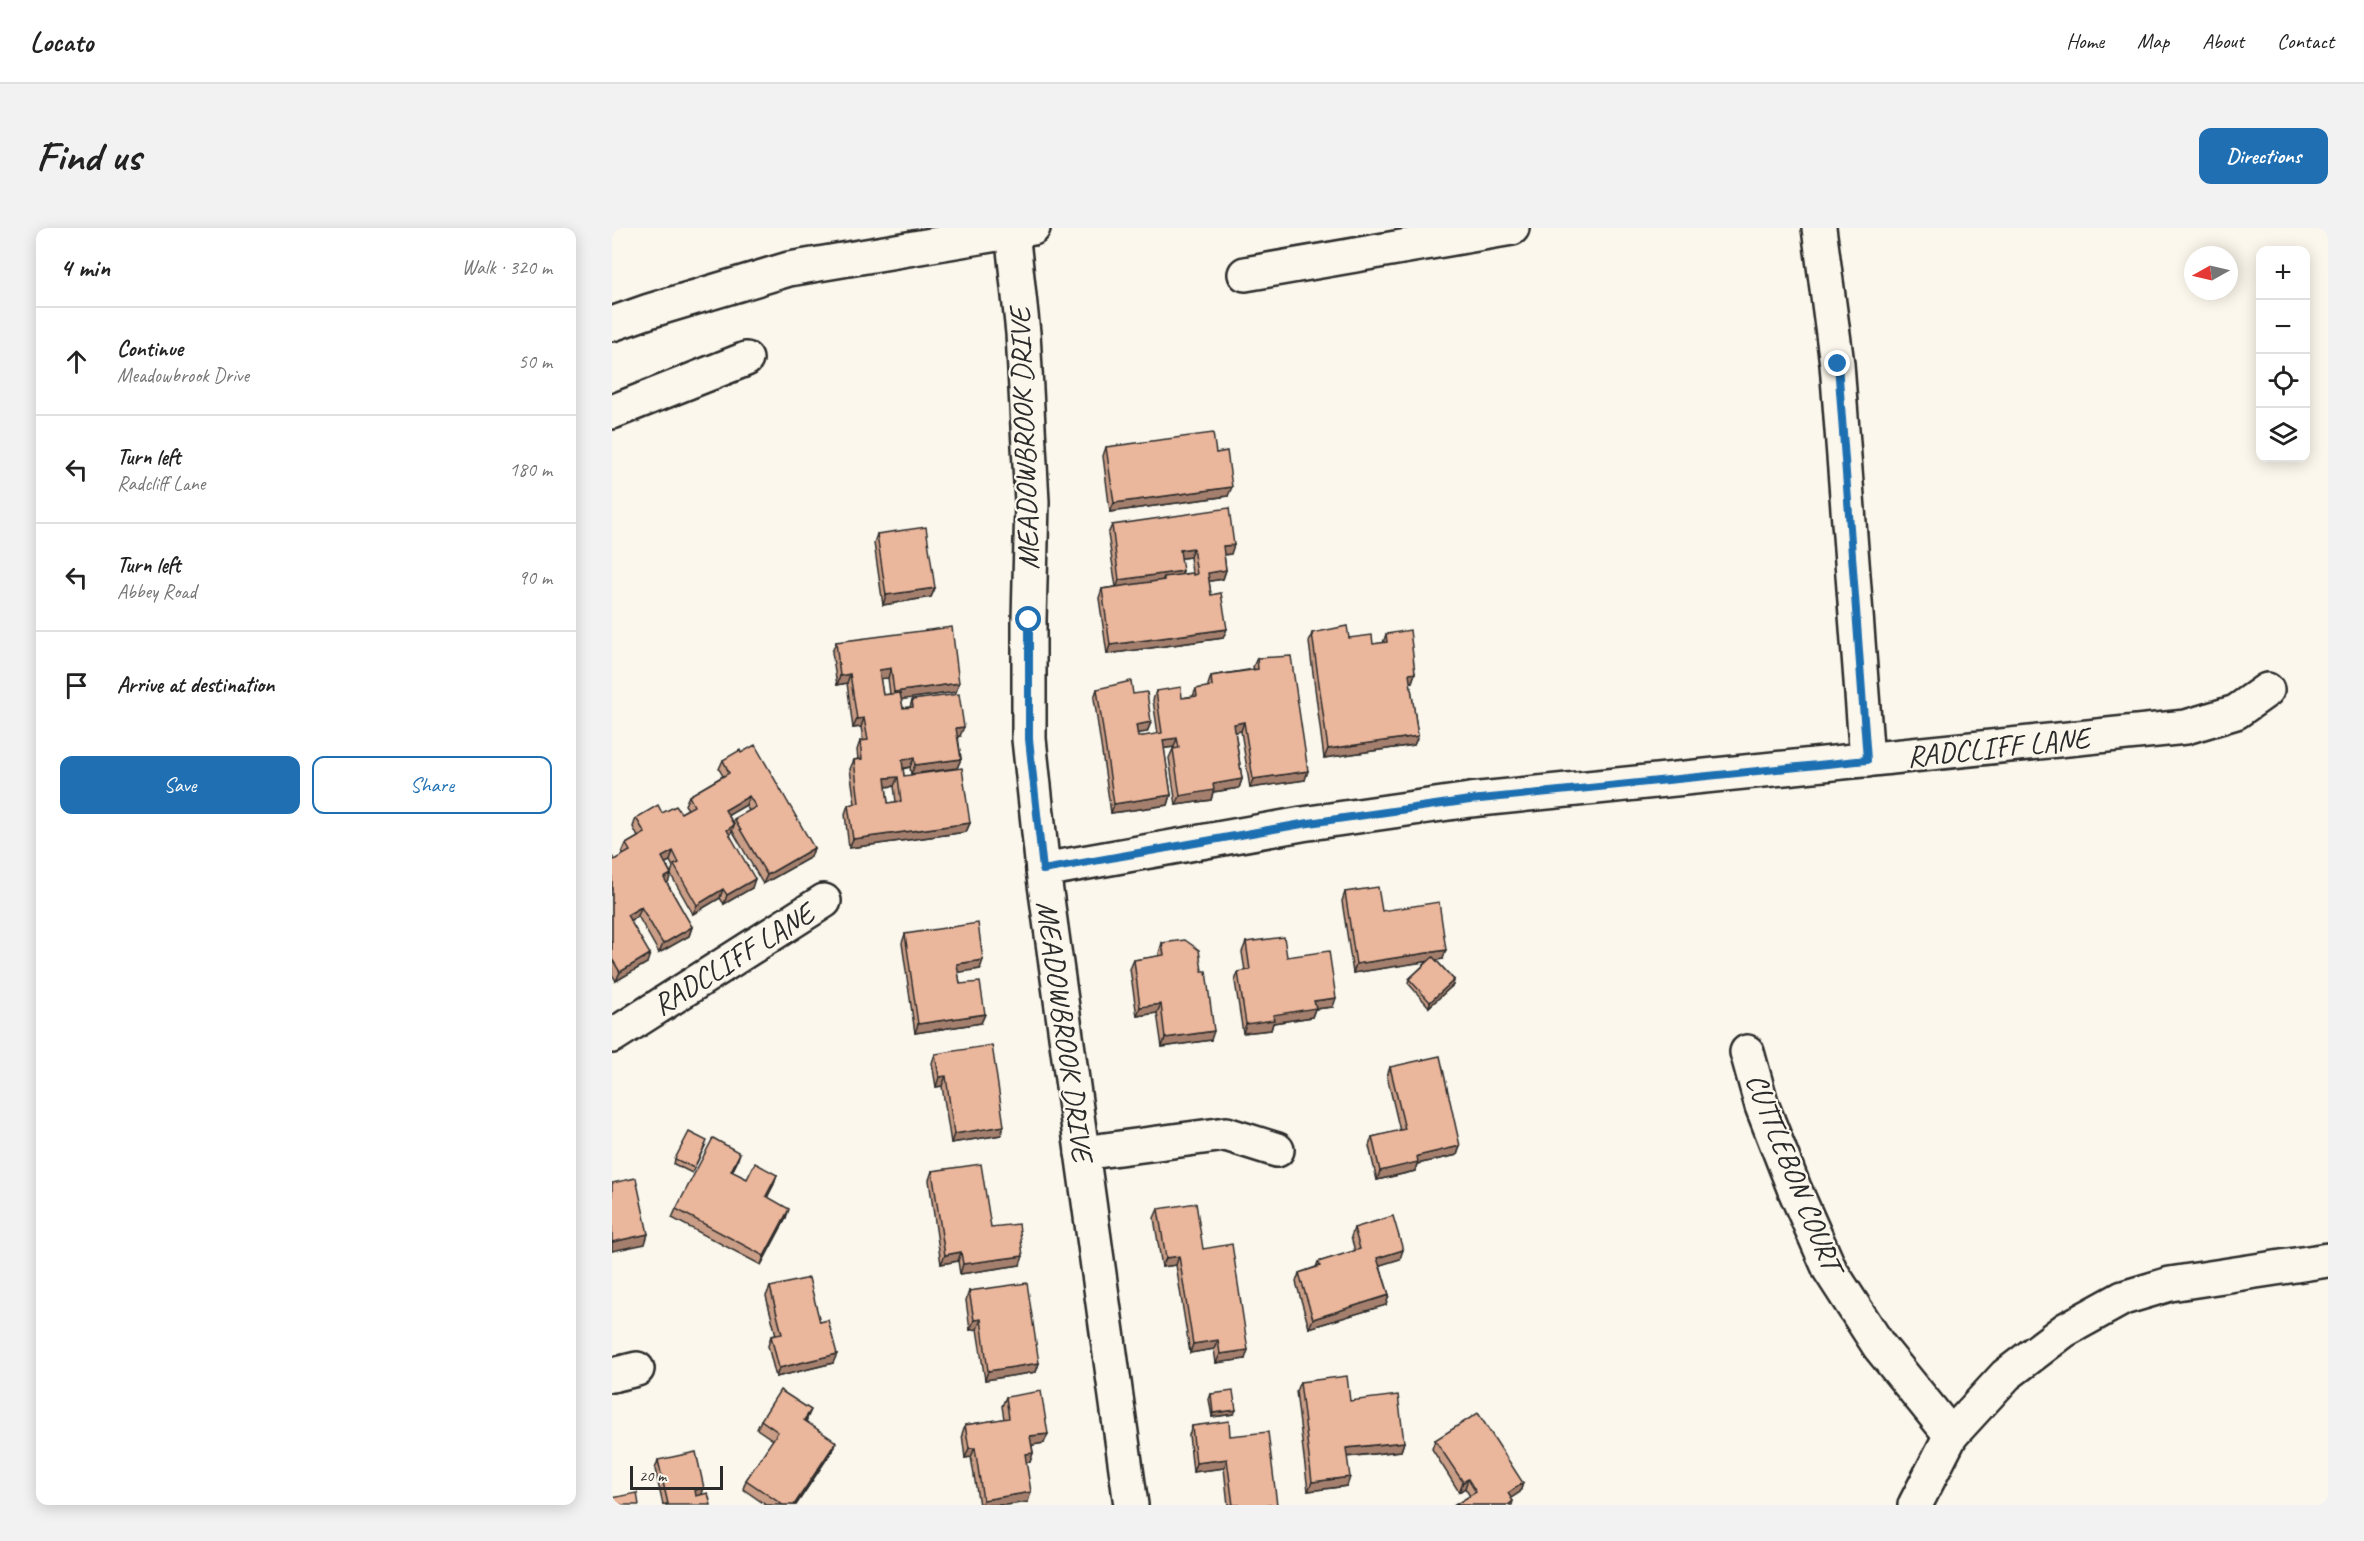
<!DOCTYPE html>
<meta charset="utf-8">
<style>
:root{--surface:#fff;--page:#f2f2f2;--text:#222;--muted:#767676;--line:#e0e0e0;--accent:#1f6fb2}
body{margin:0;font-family:Caveat,sans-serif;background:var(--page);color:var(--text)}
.controls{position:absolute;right:18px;top:18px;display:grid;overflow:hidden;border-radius:12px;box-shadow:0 3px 15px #0003}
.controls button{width:54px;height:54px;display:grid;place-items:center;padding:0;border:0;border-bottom:2px solid var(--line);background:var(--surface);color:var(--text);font:30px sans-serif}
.compass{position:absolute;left:1572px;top:18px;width:54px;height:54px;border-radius:50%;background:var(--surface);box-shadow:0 3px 15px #0003;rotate:262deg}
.scale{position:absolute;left:18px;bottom:15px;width:93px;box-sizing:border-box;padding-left:6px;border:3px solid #2b2b2b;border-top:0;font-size:16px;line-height:21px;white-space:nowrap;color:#2b2b2b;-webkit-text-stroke:4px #fbf7ec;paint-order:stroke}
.stop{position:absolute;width:18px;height:18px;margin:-14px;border:4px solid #1f6fb2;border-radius:50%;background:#fff}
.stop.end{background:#1f6fb2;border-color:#fff;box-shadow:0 2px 6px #0008}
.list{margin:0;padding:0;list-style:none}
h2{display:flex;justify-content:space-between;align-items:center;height:78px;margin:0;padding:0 24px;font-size:26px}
h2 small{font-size:20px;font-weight:400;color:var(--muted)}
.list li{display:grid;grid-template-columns:39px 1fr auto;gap:18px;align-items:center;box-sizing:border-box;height:108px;padding:0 24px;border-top:2px solid var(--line)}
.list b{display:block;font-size:22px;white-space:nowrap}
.list p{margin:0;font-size:20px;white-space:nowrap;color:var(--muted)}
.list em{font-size:20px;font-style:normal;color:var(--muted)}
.actions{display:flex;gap:12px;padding:18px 24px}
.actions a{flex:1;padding:14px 0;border:2px solid var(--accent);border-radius:12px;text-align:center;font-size:21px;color:var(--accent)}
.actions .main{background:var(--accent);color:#fff}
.icon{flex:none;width:33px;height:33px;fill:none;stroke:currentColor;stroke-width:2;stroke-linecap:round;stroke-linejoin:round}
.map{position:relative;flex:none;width:1716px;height:1277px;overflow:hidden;border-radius:12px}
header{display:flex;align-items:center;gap:36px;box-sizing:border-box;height:84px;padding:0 30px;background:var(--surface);border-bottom:2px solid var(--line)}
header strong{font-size:28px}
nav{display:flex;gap:33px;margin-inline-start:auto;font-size:21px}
.intro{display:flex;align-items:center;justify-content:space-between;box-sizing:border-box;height:144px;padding:0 36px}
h1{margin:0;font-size:42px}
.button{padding:15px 27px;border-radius:12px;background:var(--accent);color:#fff;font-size:21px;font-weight:700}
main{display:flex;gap:36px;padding:0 36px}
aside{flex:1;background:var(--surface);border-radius:12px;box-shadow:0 3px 15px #0003}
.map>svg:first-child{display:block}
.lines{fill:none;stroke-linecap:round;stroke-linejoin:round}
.minor-casing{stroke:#2b2b2b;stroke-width:38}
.minor{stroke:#fbf7ec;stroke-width:33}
.wall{fill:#c99d86;stroke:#2b2b2b;stroke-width:1.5;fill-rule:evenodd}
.shaded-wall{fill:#a47f6d;stroke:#2b2b2b;stroke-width:1.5}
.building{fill:#eab69c;stroke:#2b2b2b;stroke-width:1.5;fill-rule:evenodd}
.route{stroke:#1f6fb2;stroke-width:8}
.labels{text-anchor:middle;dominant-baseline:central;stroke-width:4.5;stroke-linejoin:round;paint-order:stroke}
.street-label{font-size:30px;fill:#2b2b2b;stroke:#fbf7ec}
</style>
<header>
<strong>Locato</strong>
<nav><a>Home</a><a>Map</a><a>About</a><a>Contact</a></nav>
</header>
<div class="intro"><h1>Find us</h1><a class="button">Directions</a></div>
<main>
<aside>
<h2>4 min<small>Walk · 320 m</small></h2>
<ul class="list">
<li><svg class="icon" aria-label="ahead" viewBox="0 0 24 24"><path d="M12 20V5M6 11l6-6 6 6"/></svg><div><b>Continue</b><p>Meadowbrook Drive</p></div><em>50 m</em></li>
<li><svg class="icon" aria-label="left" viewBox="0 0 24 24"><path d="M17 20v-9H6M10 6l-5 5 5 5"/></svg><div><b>Turn left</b><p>Radcliff Lane</p></div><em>180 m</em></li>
<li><svg class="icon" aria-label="left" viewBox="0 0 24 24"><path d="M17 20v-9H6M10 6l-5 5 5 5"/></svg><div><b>Turn left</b><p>Abbey Road</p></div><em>90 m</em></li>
<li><svg class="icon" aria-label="arrive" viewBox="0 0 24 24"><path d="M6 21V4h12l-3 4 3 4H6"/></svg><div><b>Arrive at destination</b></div></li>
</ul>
<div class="actions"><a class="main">Save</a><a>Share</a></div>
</aside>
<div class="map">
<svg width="1716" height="1277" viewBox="0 0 1716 1277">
<rect width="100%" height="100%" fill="#fbf7ec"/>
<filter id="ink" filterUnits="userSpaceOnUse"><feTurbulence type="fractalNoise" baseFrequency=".0167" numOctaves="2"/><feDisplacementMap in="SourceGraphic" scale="12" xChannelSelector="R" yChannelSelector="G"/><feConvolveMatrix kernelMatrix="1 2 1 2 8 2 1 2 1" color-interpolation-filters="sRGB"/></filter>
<g filter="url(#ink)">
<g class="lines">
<defs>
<g id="minor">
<path d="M1207,0L1225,136L1255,532"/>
<path d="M400,3L411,105L420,274L417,392V511L431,642L519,1277"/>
<path d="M633,46L900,0"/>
<path d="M0,96L37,83L177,41L421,0"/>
<path d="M0,184L134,131"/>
<path d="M431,642L690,596L858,572L1574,499L1624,484L1655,462"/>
<path d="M0,808L212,673"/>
<path d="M1135,824L1150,878L1182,960L1218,1042L1267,1118L1339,1207"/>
<path d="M470,925L614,906L665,922"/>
<path d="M0,1147L25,1141"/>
<path d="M1303,1277L1339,1207L1394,1147L1453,1102L1511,1070L1558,1056L1716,1032"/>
</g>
</defs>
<!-- minor casing -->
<use href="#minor" class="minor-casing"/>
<!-- minor -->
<use href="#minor" class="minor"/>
</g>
<!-- wall -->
<g class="wall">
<path d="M494,219L604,225L616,268L498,284L491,228Z"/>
<path d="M500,297L619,326L612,327L614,342L611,351L597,353L599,367L611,410L495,426L487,370L490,361L504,359L496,306ZM578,329L580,345L570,346L569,330Z"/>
<path d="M265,306L323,360L319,369L271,377L262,315Z"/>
<path d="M700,405L737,410L761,416L771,415L774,406L803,445L800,454H798L806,508L802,517L712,530L697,414Z"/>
<path d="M224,414L347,455L344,464L289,471L291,480L298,479L300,472L348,508H346L349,531L345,540L299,546L298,539L291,541L292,548L358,595L354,604L237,620L233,586L236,577L243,576L238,541L242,532L246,531L245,522L248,513L251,512L249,499L241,500L235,455L225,457L220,424ZM268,450H276L278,466L271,467ZM282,558L284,574L276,575L274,559Z"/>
<path d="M645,430L693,552L638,560L629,503L623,504L630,551L627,560L601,564L599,572L564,577L557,530L561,521H562V519L552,520L559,567L556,577L499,585L482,470L485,461L521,466L539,494L535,504L525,505L526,509L546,506L541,472L544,463L570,470L581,468L584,461L596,459V457L599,448L642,441L641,439Z"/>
<path d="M129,525L202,620L199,629L151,656L120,602L118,607L140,660L112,676L108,670L81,686L59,647L55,655L80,699L77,708L47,725L26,688L18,692L35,735L4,753L0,746V628L2,632L12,627L10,625L14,616L26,609L21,599L24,590L50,585H69L76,581L73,577L77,568L111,548L107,541L111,532ZM134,577L137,583L122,591L121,595L116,587ZM58,633L61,639L59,645L53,635Z"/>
<path d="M733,664L770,683L831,731L824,732L842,752L841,757L817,779L796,755L797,751L816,733L741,745L730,673Z"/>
<path d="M293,706L368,741L346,744L348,756L373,786L369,795L303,805L290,715Z"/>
<path d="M634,714L675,729L721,779L703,781L700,789L661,795L659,802L631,805L623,753L626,744L633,743L630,724Z"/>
<path d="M550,715L599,812L550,819L545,785L525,788L518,741L522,732L547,728V725Z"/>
<path d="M323,826L389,907L339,915L330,858L324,859L320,835Z"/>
<path d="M778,839L848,918L845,927L805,936L803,943L765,952L757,918L760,909L788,903L775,848Z"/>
<path d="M93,918L80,945L62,936L63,931Z"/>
<path d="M125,934L120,944L135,951L165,947L162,956L155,969L174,990L149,1037L60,990L64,981Z"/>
<path d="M320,943L379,999L408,1037L348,1046L346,1033L329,1036L317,952Z"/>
<path d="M546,981L591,1021L633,1131L604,1135L602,1121L578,1125L564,1037L550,1039L542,990Z"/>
<path d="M742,1000L788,1031L768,1037L777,1067L774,1077L697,1100L684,1054L687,1045L704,1039L706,1034L743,1023L739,1009Z"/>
<path d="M158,1059L208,1094L221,1135L164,1149L156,1118L159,1108L164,1107L154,1068Z"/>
<path d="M357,1063L427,1135L424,1144L373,1152L365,1101L358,1102L354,1072Z"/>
<path d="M688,1154L738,1173L792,1214L789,1223L735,1229V1258L696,1263L684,1163Z"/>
<path d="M599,1166L622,1186L600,1189L597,1171Z"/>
<path d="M394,1169L432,1215L420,1217L421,1225L418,1234H414L416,1274L394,1277H367L359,1229L353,1230L350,1206L353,1197L392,1191L390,1178Z"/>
<path d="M195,1191L194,1194L220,1223L184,1277H154L131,1261L134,1252L161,1212L145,1201L149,1192Z"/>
<path d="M580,1198L618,1208L665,1277H616L612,1240L581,1244L577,1207Z"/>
<path d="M823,1212L911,1255L908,1264L899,1270L901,1273L900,1277H843L858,1268L853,1260L847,1264L820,1221Z"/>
<path d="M46,1232L90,1267L51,1277L43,1241Z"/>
</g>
<!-- shaded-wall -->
<g class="shaded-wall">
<path d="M620,259L616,268L498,284L502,275Z"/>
<path d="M622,317L619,326L608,327L611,318Z"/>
<path d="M581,320L578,329L564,331L568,322Z"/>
<path d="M614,342L611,351L592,354L596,345Z"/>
<path d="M571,343L568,352H552V349L549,355L504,361L507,352Z"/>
<path d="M323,360L319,369L271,377L274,367Z"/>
<path d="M615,401L611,410L495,426L498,417Z"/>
<path d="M279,440L276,450L264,451L267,442Z"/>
<path d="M803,445L800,454L794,455L797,446Z"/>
<path d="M238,446L235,455L225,457L228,448Z"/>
<path d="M347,455L344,464L279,473L282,464Z"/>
<path d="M252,490L249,499L241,500L245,491Z"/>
<path d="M539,494L535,504L521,506L524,497Z"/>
<path d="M632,494L629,503L619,505L622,496Z"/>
<path d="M352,499L348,508L341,509L344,500Z"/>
<path d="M806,508L802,517L712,530L716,521Z"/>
<path d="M565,510L562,519L548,521L551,512Z"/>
<path d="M302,530L298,539L287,541L290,532Z"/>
<path d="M349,531L345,540L299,546L303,537Z"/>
<path d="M696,543L693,552L638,560L641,551Z"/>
<path d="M286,549L282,558L270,559L273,550Z"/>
<path d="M630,551L627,560L601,564L599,572L564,577L568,568L601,556Z"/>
<path d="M559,567L556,577L499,585L502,576Z"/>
<path d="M137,568L134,577L110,591L113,582Z"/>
<path d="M358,595L354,604L237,620L241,611Z"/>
<path d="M122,597L119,606L112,611L115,602Z"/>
<path d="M202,620L199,629L151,656L155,647Z"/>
<path d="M61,623L58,633L47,638L50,629Z"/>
<path d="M59,646L56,655L49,659L52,650Z"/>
<path d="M143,651L140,660L112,676L115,667Z"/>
<path d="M111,661L108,670L81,686L85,677Z"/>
<path d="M29,679L26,688L12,696L15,687Z"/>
<path d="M80,699L77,708L47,725L51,716Z"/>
<path d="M834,722L831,731L741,745L744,736Z"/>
<path d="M38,726L35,735L4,753L8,744Z"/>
<path d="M371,732L368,741L342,745L345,736Z"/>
<path d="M842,752L841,757L817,779L818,774Z"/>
<path d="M724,770L721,779L703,781L700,789L661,795L659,802L631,805L634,796L702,773Z"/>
<path d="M549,776L545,785L525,788L528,779Z"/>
<path d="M373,786L369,795L303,805L306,796Z"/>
<path d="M602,803L599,812L550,819L553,810Z"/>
<path d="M334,848L330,858L324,859L327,849Z"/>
<path d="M392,898L389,907L339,915L342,906Z"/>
<path d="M848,918L845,927L805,936L803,943L765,952L768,943L805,928Z"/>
<path d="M128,925L125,934L116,952L119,943Z"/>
<path d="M165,947L162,956L151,978L154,968Z"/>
<path d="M177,981L174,990L149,1037L152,1028Z"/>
<path d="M36,1006L33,1016L0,1023V1014Z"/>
<path d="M791,1022L788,1031L762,1039L765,1030Z"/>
<path d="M349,1024L346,1033L329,1036L333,1027Z"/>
<path d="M411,1028L408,1037L348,1046L351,1036Z"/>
<path d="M567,1028L564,1037L550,1039L554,1030Z"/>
<path d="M777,1067L774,1077L697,1100L701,1091Z"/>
<path d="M369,1091L365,1101L358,1102L362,1092Z"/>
<path d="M606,1112L602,1121L578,1125L581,1116Z"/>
<path d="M636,1122L633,1131L604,1135L608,1126Z"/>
<path d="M225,1126L221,1135L164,1149L167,1140Z"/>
<path d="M427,1135L424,1144L373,1152L376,1143Z"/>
<path d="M199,1182L195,1191L189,1201L192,1192Z"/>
<path d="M624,1182L622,1186L600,1189L601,1185Z"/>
<path d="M436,1206L432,1215L415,1218L418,1208Z"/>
<path d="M224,1214L220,1223L184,1277H182Z"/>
<path d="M792,1214L789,1223L731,1229L734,1220Z"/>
<path d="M357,1220H363L359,1229L353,1230Z"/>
<path d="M421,1225L418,1234L410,1235L413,1226Z"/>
<path d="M615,1231L612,1240L581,1244L584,1235Z"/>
<path d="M738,1249L735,1258L696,1263L700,1254Z"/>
<path d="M856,1251L853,1260L847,1264L851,1254Z"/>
<path d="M911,1255L908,1264L893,1274L896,1265Z"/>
<path d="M92,1260L89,1269L80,1271L83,1262Z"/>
<path d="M419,1264L416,1274L394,1277H369L371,1272Z"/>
</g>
<!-- building -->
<g class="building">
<path d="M601,205L604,225L615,223L620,259L502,275L494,219Z"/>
<path d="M617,280L622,317L611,318L614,342L596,345L599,367L609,365L615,401L498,417L490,361L552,352V349L581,345V347L585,346L581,320L568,322L571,343L507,352L500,297Z"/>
<path d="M314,299L323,360L274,367L265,306Z"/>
<path d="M735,398L737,410L760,407L761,416L775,414L774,406L798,402L803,445L797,446L806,508L716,521L700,405Z"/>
<path d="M340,399L347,455L282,464L279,440L267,442L271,467L288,465L291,480L301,479L300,472L347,466L352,499L344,500L349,531L303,537L302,530L290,532L292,548L350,540L358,595L241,611L236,577L247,575L242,532L250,531L248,513L256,512L252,490L245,491L238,446L228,448L224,414ZM286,549L289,573L276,575L273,550Z"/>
<path d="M679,428L696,543L641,551L632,494L622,496L630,551L601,556L602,562L568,568L561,521L567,520L565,510L551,512L559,567L502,576L485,461L519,453L521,466L535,464L539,494L524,497L526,509L550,505L544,463L569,459L570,470L585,468L584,461L600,458L599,448L646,441L645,430Z"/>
<path d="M143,517L202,620L155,647L122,591L144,579L137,568L113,582L122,597L115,602L143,651L115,667L111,661L85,677L62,637L67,635L61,623L50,629L59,646L52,650L80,699L51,716L29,679L15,687L38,726L8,744L0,731V628L2,632L18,623L14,616L33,605L24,590L46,577L50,585L64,578L69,585L82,578L77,568L117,545L111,532L128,522L129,525Z"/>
<path d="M766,659L770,683L827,674L834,722L744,736L733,664Z"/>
<path d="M366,695L371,732L345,736L348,756L368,754L373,786L306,796L293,706Z"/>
<path d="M672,709L675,729L717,723L724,770L702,773L704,780L661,787L662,792L634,796L626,744L638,742L634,714Z"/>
<path d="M573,712L587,722L590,743H594L602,803L553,810L549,776L528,779L522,732L552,727L550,715Z"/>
<path d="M821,729L842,752L818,774L797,751Z"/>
<path d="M380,817L392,898L342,906L334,848L327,849L323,826Z"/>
<path d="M828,828L848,918L805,928L806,934L768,943L760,909L793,901L778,839Z"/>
<path d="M77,904L95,913L82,940L63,931Z"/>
<path d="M101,910L128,925L119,943L135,951L143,935L165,947L154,968L177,981L152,1028L64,981Z"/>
<path d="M369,936L379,999L407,996L411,1028L351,1036L349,1024L333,1027L320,943Z"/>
<path d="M24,950L36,1006L0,1014V955Z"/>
<path d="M584,975L591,1021L620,1016L636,1122L608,1126L606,1112L581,1116L567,1028L554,1030L546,981Z"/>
<path d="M781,988L791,1022L765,1030L777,1067L701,1091L687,1045L708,1038L706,1034L748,1021L742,1000Z"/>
<path d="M197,1050L208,1094L216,1092L225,1126L167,1140L159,1108L170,1106L158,1059Z"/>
<path d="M415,1055L427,1135L376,1143L369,1091L362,1092L357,1063Z"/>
<path d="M735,1148L738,1173L786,1167L792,1214L734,1220L738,1249L700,1254L688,1154Z"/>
<path d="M168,1162L199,1182L192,1192L224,1214L182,1277H171L134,1252L166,1204L149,1192Z"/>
<path d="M429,1163L436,1206L418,1208L421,1225L413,1226L419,1264L371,1272L363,1220H357L353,1197L397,1190L394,1169Z"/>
<path d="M621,1163L624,1182L601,1185L599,1166Z"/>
<path d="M866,1185L911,1255L896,1265L901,1273L896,1277H843L864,1264L856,1251L851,1254L823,1212Z"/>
<path d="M617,1193L618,1208L656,1204L665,1277H621L615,1231L584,1235L580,1198Z"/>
<path d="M84,1224L92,1260L83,1262L84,1268L96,1265L99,1277H50L56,1276L46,1232Z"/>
<path d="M25,1265L27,1277H1L0,1270Z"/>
</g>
</g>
<g class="lines" filter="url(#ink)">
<!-- route -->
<path class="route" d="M417,392V511L431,642L690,596L858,572L1255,532L1226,136"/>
</g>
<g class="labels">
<!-- street labels -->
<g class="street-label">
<text transform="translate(412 211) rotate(-92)">MEADOWBROOK DRIVE</text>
<text transform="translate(1386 519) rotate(-6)">RADCLIFF LANE</text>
<text transform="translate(121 731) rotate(-32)">RADCLIFF LANE</text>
<text transform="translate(453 803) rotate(82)">MEADOWBROOK DRIVE</text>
<text transform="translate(1182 944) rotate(68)">CUTTLEBON COURT</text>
</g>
</g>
</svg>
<div class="controls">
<button>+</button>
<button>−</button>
<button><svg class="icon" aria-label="locate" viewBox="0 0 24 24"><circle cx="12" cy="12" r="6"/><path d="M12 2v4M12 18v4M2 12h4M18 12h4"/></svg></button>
<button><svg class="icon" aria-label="layers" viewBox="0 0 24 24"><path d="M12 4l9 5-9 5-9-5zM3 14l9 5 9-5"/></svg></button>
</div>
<svg class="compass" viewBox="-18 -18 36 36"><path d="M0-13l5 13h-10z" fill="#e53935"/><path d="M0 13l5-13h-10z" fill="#767676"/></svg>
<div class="scale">20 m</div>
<div class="stop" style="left:417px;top:392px"></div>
<div class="stop end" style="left:1226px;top:136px"></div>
</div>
</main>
